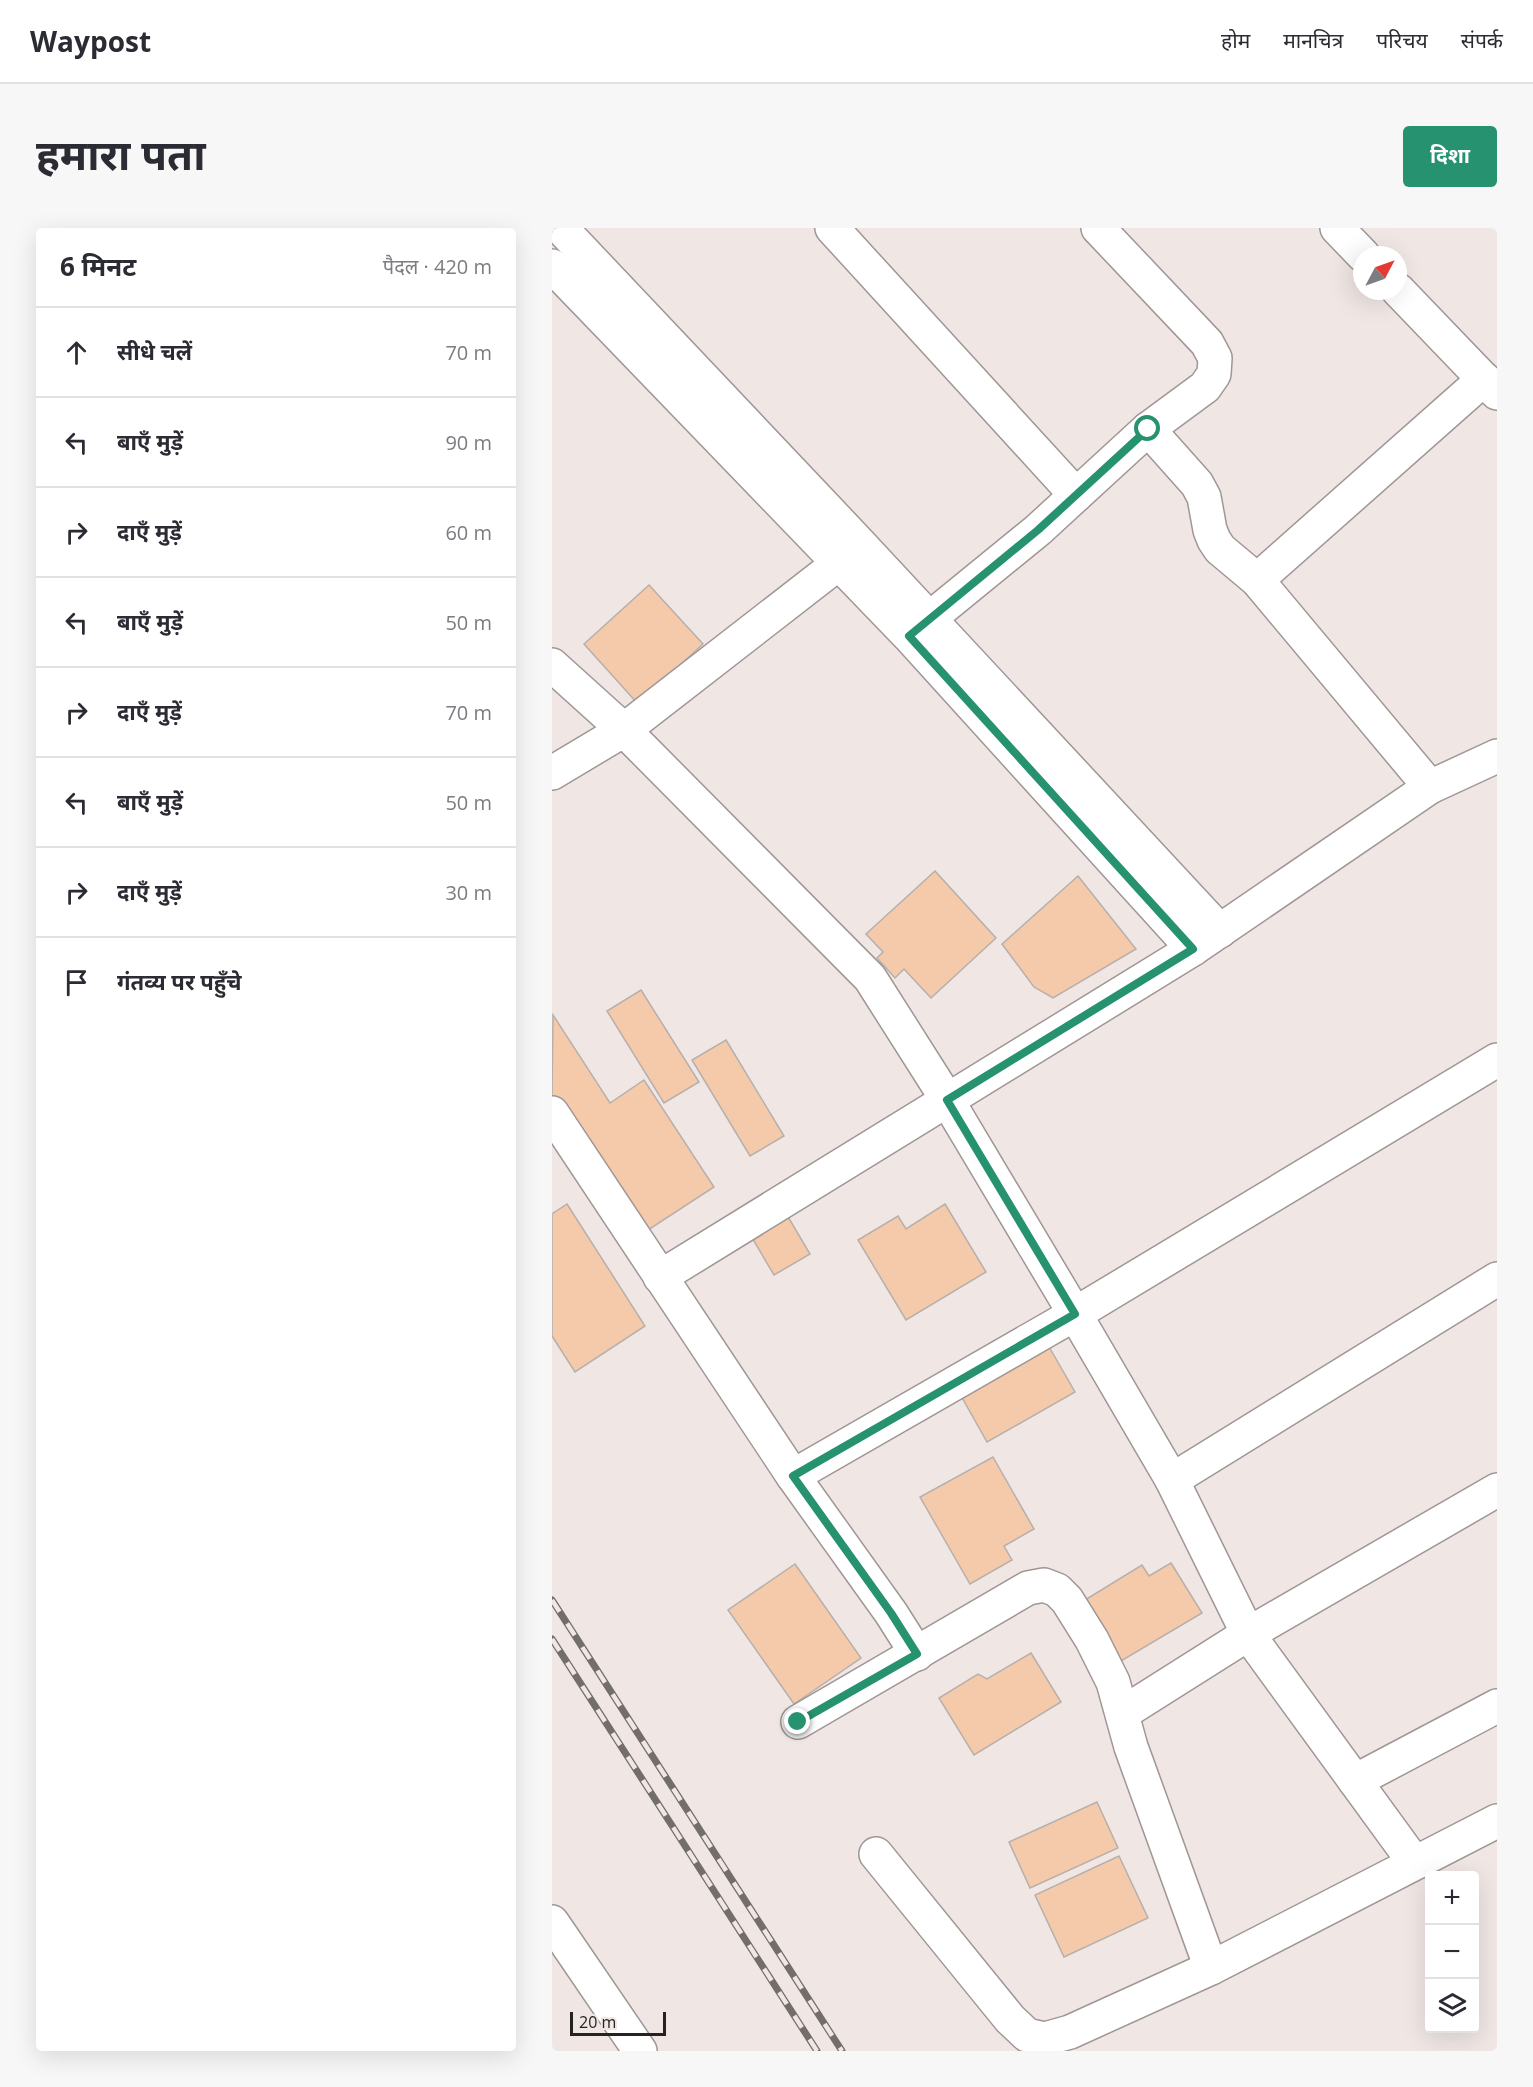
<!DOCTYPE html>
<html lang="hi">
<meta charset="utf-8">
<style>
:root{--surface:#fff;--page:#f7f7f7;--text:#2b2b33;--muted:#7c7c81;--line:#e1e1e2;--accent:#279270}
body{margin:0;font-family:"Open Sans","Noto Sans Devanagari",sans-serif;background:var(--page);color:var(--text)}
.controls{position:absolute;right:18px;bottom:18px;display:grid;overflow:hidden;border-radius:6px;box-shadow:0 6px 24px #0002}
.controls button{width:54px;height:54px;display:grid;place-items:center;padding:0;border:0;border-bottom:2px solid var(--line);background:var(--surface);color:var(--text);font:30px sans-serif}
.compass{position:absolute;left:801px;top:18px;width:54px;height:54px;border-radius:50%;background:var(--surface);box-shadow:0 6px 24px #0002;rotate:49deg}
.scale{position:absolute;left:18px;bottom:15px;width:96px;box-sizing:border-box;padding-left:6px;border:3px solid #252222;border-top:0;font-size:16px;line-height:21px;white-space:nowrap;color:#252222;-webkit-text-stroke:4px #f0e7e5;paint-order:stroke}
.stop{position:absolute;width:18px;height:18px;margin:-14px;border:4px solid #279270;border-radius:50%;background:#fff}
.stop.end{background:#279270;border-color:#fff;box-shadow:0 2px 6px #0008}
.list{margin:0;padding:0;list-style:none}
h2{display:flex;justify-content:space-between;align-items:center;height:78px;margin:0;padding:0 24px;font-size:26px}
h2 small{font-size:20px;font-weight:400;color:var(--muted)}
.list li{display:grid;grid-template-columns:39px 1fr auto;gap:18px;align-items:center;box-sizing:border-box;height:90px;padding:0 24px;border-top:2px solid var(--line)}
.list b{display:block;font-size:22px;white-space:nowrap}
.list em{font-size:20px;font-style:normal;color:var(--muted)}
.icon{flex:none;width:33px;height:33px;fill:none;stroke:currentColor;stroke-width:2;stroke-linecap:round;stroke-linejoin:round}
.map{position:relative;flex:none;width:945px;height:1823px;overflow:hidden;border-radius:6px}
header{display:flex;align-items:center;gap:36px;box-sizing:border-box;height:84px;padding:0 30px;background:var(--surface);border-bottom:2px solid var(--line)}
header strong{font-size:28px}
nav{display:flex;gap:33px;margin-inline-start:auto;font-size:21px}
.intro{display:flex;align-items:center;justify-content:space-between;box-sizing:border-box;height:144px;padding:0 36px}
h1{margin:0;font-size:42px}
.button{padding:15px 27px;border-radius:6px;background:var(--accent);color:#fff;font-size:21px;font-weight:700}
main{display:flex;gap:36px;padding:0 36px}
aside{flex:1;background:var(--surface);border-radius:6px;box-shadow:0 6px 24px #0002}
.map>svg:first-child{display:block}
.building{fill:#f5caab;stroke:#b6afab;stroke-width:1.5}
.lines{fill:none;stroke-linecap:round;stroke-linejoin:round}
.minor-casing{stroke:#9f9695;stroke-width:36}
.minor{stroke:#fff;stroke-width:33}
.rail-casing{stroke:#736d6c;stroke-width:7}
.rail{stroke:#f0e7e5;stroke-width:4.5;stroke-dasharray:14;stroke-linecap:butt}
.route{stroke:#279270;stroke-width:8}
</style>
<header>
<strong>Waypost</strong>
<nav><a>होम</a><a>मानचित्र</a><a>परिचय</a><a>संपर्क</a></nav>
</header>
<div class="intro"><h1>हमारा पता</h1><a class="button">दिशा</a></div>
<main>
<aside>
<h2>6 मिनट<small>पैदल · 420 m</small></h2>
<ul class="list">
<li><svg class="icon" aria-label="ahead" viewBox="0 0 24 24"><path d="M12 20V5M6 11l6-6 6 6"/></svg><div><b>सीधे चलें</b></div><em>70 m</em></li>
<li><svg class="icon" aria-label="left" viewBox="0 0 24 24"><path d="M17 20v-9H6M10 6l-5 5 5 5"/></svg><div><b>बाएँ मुड़ें</b></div><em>90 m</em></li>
<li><svg class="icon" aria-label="right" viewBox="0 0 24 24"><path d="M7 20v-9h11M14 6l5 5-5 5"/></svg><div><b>दाएँ मुड़ें</b></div><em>60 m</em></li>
<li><svg class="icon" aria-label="left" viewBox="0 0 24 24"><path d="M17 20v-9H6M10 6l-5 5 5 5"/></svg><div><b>बाएँ मुड़ें</b></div><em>50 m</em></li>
<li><svg class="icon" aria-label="right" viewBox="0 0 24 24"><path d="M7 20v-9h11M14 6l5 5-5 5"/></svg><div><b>दाएँ मुड़ें</b></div><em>70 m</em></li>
<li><svg class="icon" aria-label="left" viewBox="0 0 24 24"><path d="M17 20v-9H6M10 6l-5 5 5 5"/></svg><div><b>बाएँ मुड़ें</b></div><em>50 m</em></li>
<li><svg class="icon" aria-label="right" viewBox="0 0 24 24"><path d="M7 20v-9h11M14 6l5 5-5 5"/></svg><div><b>दाएँ मुड़ें</b></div><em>30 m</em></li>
<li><svg class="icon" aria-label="arrive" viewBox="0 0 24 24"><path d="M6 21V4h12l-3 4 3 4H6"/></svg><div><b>गंतव्य पर पहुँचे</b></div></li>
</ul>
</aside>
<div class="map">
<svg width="945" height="1823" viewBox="0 0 945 1823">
<rect width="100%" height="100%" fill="#f0e7e5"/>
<!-- building -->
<g class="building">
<path d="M97,357L151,416L86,476L32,416Z"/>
<path d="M383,643L444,710L379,770L352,741L343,750L325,730L331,724L314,706Z"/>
<path d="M526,648L584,721L501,770L482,759L450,716Z"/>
<path d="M89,762L147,854L112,875L55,783Z"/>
<path d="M1,787L58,875L92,852L162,959L90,1006L0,868Z"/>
<path d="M174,812L232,908L198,928L140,832Z"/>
<path d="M15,976L93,1098L23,1144L0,1108V986Z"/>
<path d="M393,976L434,1044L354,1092L306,1012L346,988L354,1001Z"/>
<path d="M232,982L258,1026L222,1047L196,1003Z"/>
<path d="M496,1117L523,1164L435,1214L408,1166Z"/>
<path d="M441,1229L482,1301L452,1318L460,1332L418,1356L368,1269Z"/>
<path d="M619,1335L650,1385L564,1436L528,1375L590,1337L597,1348Z"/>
<path d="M243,1336L309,1430L242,1476L176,1382Z"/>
<path d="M479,1425L509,1474L422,1527L387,1470L426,1446L435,1451Z"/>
<path d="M545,1574L566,1620L478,1660L457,1614Z"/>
<path d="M567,1628L596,1690L512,1729L483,1667Z"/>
</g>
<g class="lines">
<defs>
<g id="minor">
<path d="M9,0L309,317L668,703"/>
<path d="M280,0L524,267"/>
<path d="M785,0L811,27"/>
<path d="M0,38L357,408L641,721"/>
<path d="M846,62L945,165"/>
<path d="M596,201L645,256L652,269L658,302L662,312L668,321L705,352L878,559"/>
<path d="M705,352L932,151"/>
<path d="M361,404L486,302L596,201L653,159L662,146L663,130L655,115L546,0"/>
<path d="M0,437L72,502L318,750L391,865L523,1086L945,832"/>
<path d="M0,545L72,502L305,321"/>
<path d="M0,885L241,1248L339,1385L365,1426"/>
<path d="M108,1049L641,721L878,559L945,528"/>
<path d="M241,1248L523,1086L620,1252L696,1406L862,1634"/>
<path d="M620,1252L945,1051"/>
<path d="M571,1485L696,1406L945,1262"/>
<path d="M246,1494L476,1360L492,1357L505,1362L515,1372L540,1412L561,1454L579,1519L659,1740"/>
<path d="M803,1553L945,1478"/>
<path d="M324,1626L458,1791L475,1807L493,1811L518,1804L659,1740L945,1593"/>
<path d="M0,1694L88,1823"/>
</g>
</defs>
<!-- minor casing -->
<use href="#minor" class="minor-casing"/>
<!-- minor -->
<use href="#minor" class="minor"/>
<defs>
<g id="rail">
<path d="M0,1372L290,1823"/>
<path d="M0,1411L265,1823"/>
</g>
</defs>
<!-- rail casing -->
<use href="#rail" class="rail-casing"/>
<!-- rail -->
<use href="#rail" class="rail"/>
</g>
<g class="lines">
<!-- route -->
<path class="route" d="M246,1494L365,1426L339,1385L241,1248L523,1086L395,872L641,721L357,408L486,302L596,201"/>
</g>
</svg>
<div class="controls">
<button>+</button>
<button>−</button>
<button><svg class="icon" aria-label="layers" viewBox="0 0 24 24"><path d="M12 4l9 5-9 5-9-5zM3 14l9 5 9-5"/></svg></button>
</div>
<svg class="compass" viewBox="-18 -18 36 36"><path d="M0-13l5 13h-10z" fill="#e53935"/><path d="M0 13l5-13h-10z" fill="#7c7c81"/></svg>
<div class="scale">20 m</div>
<div class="stop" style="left:596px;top:201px"></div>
<div class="stop end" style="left:246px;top:1494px"></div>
</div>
</main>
